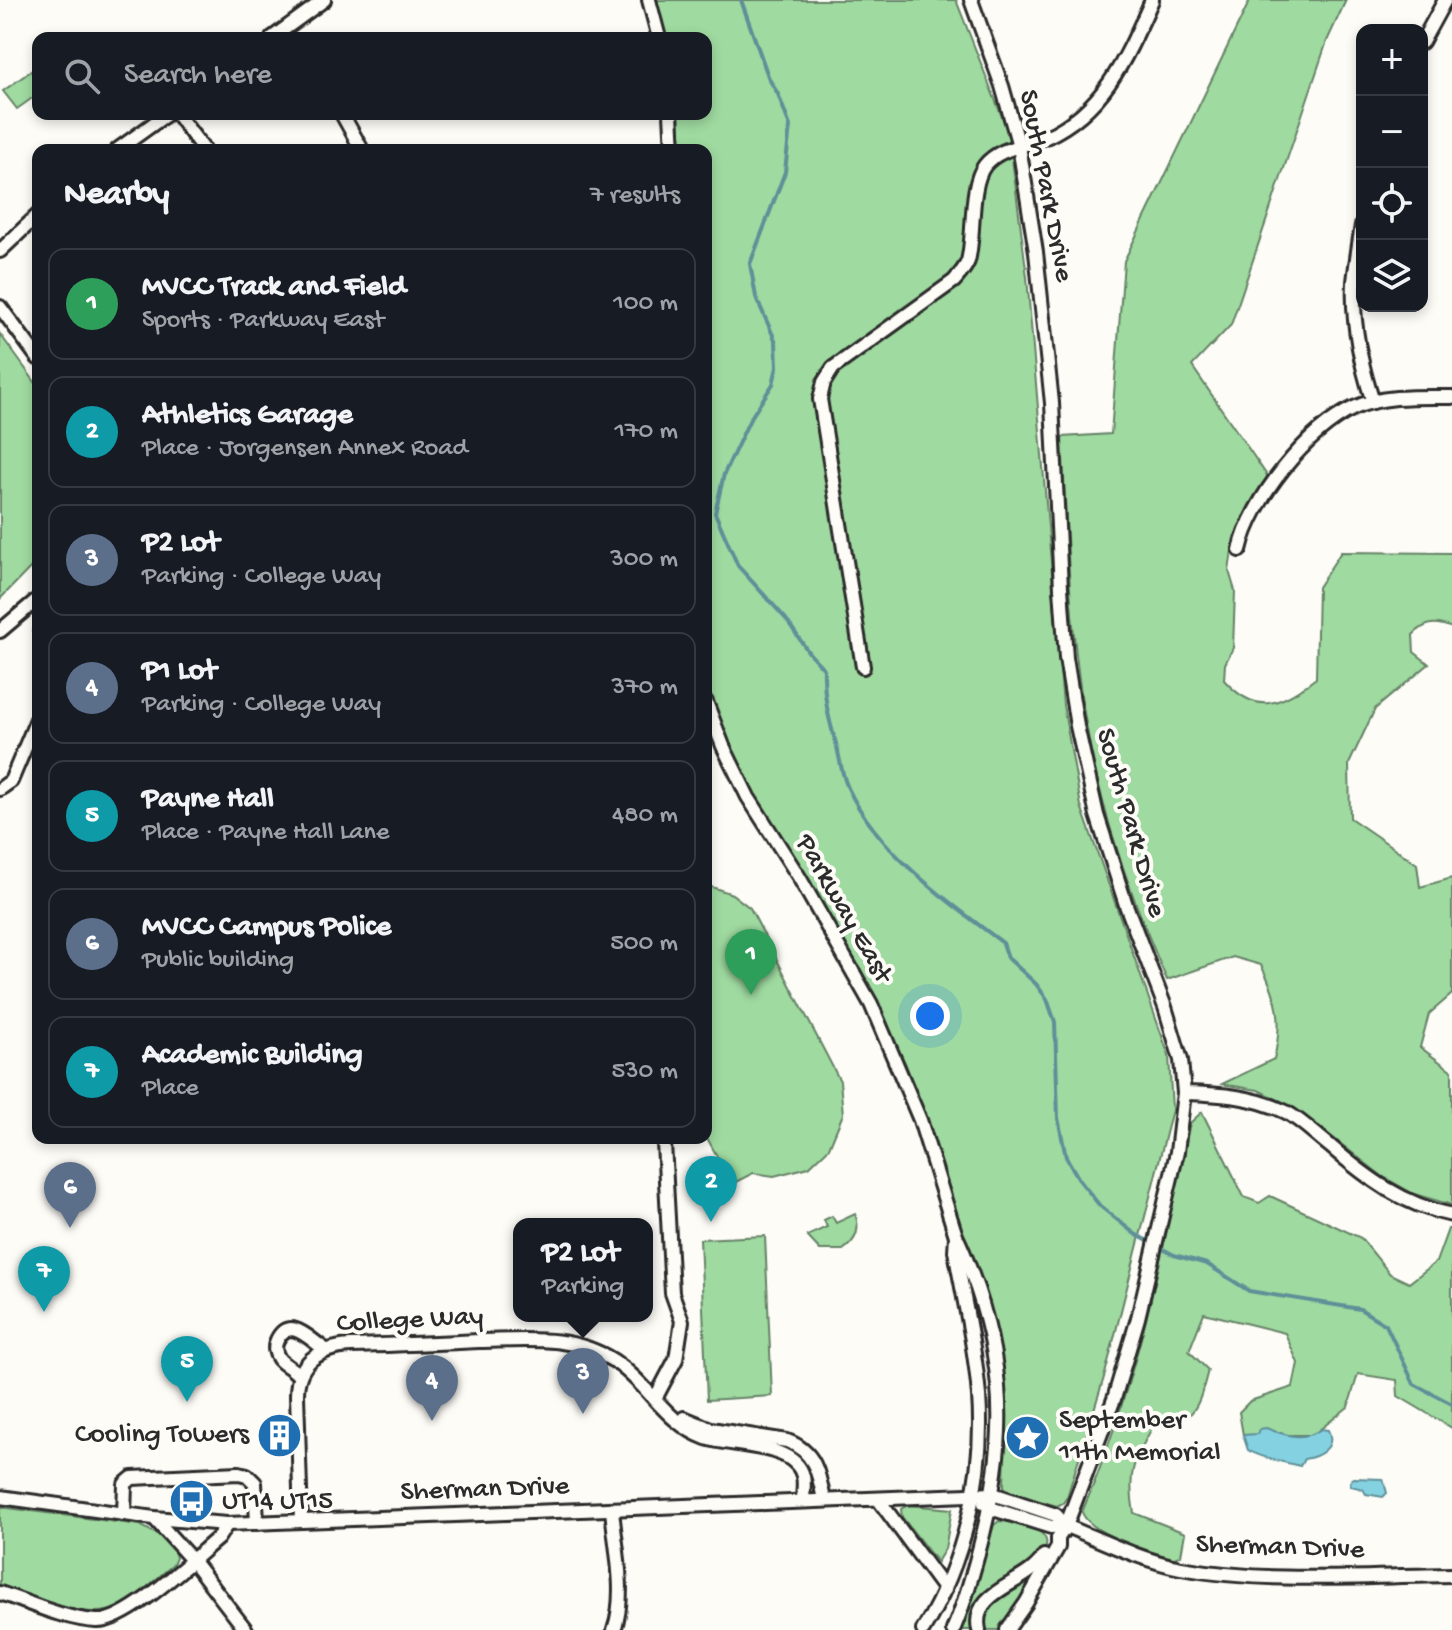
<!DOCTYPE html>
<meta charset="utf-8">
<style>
:root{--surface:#171b24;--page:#20242c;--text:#f1f3f6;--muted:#9ea1a6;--line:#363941;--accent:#1a73e8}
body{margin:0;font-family:"Gochi Hand",sans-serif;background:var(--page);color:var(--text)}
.controls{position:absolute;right:24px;top:24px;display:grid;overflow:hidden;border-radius:16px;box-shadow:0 4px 12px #0003}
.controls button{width:72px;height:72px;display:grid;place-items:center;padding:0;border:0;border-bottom:2px solid var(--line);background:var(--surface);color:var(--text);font:40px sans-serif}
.you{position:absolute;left:930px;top:1016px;width:28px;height:28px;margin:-20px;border:6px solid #fff;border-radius:50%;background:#1a73e8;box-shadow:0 0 0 12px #1a73e833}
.badge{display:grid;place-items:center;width:52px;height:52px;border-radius:50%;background:var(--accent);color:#fff;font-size:26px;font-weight:700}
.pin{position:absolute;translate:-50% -66px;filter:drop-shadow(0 2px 4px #0008)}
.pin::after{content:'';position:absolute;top:42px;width:28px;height:24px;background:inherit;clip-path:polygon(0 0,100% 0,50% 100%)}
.popup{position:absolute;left:513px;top:1218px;width:140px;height:104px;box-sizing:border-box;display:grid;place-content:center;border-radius:16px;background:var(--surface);filter:drop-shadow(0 2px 6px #0005);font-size:26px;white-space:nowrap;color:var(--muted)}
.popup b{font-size:30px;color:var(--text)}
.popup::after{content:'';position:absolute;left:50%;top:100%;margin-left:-16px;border:16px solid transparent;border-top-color:var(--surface)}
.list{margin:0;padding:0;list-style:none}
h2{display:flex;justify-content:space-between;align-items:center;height:104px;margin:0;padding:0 32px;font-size:34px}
h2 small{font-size:26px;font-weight:400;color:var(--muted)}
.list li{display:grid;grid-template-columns:52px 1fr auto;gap:24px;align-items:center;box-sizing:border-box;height:112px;margin:0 16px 16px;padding:0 16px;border:2px solid var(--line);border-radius:16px}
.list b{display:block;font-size:30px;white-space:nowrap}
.list p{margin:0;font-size:26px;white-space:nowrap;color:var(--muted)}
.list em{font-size:26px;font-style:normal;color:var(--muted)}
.icon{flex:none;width:44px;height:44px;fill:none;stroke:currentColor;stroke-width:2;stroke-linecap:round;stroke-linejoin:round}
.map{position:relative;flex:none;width:1452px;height:1630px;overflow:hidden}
.search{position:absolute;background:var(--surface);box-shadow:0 4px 12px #0003;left:32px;top:32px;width:680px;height:88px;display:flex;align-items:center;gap:20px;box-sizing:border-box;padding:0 28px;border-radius:16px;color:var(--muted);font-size:30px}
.panel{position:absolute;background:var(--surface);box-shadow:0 4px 12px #0003;left:32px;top:144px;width:680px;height:1000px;border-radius:16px}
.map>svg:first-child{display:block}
.green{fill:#9fdaa0;stroke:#658266;stroke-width:2}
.water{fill:#84d2e1;stroke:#608f98;stroke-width:2}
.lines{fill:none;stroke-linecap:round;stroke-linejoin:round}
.stream{stroke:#608f98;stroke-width:4}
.minor-casing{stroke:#2b2b2b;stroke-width:18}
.minor{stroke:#fdfcf7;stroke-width:12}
.labels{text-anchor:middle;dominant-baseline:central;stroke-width:8;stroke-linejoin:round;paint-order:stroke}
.street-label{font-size:28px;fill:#2b2b2b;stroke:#fdfcf7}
.poi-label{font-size:28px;fill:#2b2b2b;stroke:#fdfcf7;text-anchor:start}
</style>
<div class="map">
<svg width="1452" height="1630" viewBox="0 0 1452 1630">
<rect width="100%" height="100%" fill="#fdfcf7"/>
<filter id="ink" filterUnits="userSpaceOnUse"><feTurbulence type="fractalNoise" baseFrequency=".0125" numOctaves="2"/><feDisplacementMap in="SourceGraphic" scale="16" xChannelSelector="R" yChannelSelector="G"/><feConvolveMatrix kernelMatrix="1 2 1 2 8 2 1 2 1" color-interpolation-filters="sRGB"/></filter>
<g filter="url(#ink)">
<!-- green -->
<g class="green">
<path d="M657,0H956L1009,135L1027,277L1063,705L1081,806L1169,1056L1172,1110L1105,1374L1067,1497L1063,1503L1057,1506L1012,1493L1004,1487L1006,1399L995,1330L923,1112L906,1065L860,968L755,796L733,752L706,685V150H681L679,114H706V38H666Z"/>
<path d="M1250,0H1346L1327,41L1231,325L1192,366L1268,477L1234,537L1229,571L1235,591L1233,648L1225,664L1224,680C1257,717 1281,705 1316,678L1318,587L1341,552L1452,553V628C1435,621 1426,622 1413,635L1414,652L1429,664L1375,709L1349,764L1350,818L1417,864L1420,887L1452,878V994L1429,1014L1420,1047L1452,1071V1205L1414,1194L1382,1176L1295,1108L1258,1090L1222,1084L1274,1059C1283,1021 1279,1000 1261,965L1233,957L1167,980C1131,897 1101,813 1086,724C1069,629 1067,532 1062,437L1111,434L1124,261Z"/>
<path d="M38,66V94L17,109L3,91Z"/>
<path d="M0,334L38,386V560L0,599Z"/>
<path d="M706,885L732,894L750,908L840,1081L843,1114L829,1148L809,1167L774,1176L753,1173L732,1184L706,1136Z"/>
<path d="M1202,1112L1244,1197L1259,1203L1270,1196L1361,1238L1390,1274L1409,1283L1436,1262L1448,1229H1452V1428L1398,1396L1397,1380L1358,1374L1348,1407L1313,1435H1243L1239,1412L1250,1401L1293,1387L1298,1363L1285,1333L1204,1313L1189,1351L1208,1370C1197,1412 1196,1420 1152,1428C1133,1462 1127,1474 1134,1513L1185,1533L1181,1555L1173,1559C1151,1552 1089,1534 1082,1512C1136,1388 1162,1254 1190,1123Z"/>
<path d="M855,1214C861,1229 856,1241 843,1250H820L807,1236L827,1227L824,1220L832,1216L836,1223Z"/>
<path d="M765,1236L772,1396L707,1400L700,1239Z"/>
<path d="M908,1505L952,1509L945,1549L937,1562L902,1517L901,1509Z"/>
<path d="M0,1507L140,1525L164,1538L174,1550L176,1558L173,1565C156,1578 139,1597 119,1607C88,1623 32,1597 0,1588Z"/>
<path d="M999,1521C1010,1521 1033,1526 1041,1533C1067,1555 992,1585 982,1595C973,1604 971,1617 972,1630H959L994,1525Z"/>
<path d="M1031,1578H1034L1001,1630H983L985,1608Z"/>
</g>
<!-- water -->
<g class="water">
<path d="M1266,1428C1284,1435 1305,1442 1321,1429L1328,1430C1337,1448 1318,1457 1304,1459L1300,1466C1286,1463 1259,1457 1248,1450L1243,1435L1258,1434L1260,1429Z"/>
<path d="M1353,1478L1383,1479L1387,1493L1383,1497L1366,1494L1363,1489L1351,1486L1350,1482Z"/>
</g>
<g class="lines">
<!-- stream -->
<g class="stream">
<path d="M741,0L769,79L778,94L790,126L785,172L750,264L756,297L776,342L777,367L773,384L750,419L724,474L715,513L738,566L786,619L809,653L824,669C823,697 829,720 837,747C840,760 842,776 848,788C877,851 949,903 1003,943L1008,958L1036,984L1047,999L1055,1022L1058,1118L1066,1157L1080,1181L1100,1206L1135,1234L1174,1255L1207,1264L1249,1291L1360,1309L1386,1325L1414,1384L1452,1404"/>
<path d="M33,631L38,643"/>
</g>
<defs>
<g id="minor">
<path d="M649,0L659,38"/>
<path d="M971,0L1002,86L1019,146L1036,252L1052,403L1061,588L1066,658L1077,726L1097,815L1126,905L1165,1007L1181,1060L1184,1093L1177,1152L1138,1318L1114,1399L1066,1526L1058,1538V1547L1026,1603L1007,1630"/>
<path d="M272,38L324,0"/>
<path d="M1422,42L1445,0"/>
<path d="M177,114L204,150"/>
<path d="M342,114L362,150"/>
<path d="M671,114L673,150"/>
<path d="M117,150L167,114"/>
<path d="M1362,225C1359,244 1356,263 1354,282C1352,321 1361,365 1373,402"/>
<path d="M0,251L38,215"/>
<path d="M0,307L38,358"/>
<path d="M1240,550C1251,500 1307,430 1354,408C1383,395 1421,397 1452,397"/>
<path d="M0,631L38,599"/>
<path d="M863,667L820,399L824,382L833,368L954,281C959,275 965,269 968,261C975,235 969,185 985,165C1000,147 1025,146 1046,137C1105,110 1127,56 1152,0"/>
<path d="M706,702L723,746L748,797L799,877L871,1004L920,1120L956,1236C965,1253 970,1270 977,1288C1009,1383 1004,1458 978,1554C971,1580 964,1605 953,1630"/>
<path d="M0,789L11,781L38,717"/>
<path d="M1184,1093C1220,1094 1253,1096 1286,1112C1302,1121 1316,1135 1330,1146C1367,1178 1403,1205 1452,1215"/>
<path d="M299,1376C293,1368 285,1366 279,1359C275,1353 274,1346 277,1340C290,1314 312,1342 326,1350"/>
<path d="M656,1397L676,1359L682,1321L672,1293L664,1143"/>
<path d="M684,1418L711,1429L787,1441C815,1451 819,1474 824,1500"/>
<path d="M0,1497L154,1518L227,1524L993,1494L1056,1515L1066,1526"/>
<path d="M878,1499L945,1590"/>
<path d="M984,1503L990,1508L1051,1527L1066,1526C1103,1541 1141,1560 1181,1568C1270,1584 1362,1576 1452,1575"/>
<path d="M612,1509C615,1547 627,1593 614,1630"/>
<path d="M124,1514L125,1484L132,1478L239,1473L247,1475L255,1483L257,1523"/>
<path d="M154,1518L192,1560L246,1630"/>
<path d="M301,1521L297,1395C297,1361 320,1348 351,1346C394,1345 436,1343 479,1341C526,1340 572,1334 614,1361C649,1384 666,1424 706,1438C733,1447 795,1443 803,1476C805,1484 803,1493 803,1501"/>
<path d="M0,1593C30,1603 64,1619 96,1621C126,1624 193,1559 218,1538L227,1524"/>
<path d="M923,1630C964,1563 985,1475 979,1396C975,1347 964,1299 955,1251L956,1236"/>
<path d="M979,1630C970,1589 1028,1585 1044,1556"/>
</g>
</defs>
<!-- minor casing -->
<use href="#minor" class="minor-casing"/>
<!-- minor -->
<use href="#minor" class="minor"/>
</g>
</g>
<!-- icons -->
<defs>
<symbol id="building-disc" viewBox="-11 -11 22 22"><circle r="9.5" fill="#1f6fb2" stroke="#fdfcf7"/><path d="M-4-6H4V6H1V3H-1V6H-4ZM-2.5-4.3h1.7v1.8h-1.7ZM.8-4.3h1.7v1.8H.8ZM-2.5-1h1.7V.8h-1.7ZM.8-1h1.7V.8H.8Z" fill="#fff"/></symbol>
<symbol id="sight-disc" viewBox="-11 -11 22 22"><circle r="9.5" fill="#1f6fb2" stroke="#fdfcf7"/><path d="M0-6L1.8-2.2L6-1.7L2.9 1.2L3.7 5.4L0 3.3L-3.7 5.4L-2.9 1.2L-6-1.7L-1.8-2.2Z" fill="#fff"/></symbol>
<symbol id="bus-disc" viewBox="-11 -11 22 22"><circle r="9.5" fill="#1f6fb2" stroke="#fdfcf7"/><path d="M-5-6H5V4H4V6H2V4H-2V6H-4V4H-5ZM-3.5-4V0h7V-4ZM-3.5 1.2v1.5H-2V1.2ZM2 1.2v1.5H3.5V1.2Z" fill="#fff"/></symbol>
</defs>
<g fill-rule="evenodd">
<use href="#building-disc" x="254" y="1410" width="51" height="51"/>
<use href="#sight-disc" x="1002" y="1412" width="51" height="51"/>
<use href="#bus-disc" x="166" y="1476" width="51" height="51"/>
</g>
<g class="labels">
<!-- street labels -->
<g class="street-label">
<text transform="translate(1045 186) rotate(79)">South Park Drive</text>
<text transform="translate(1130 823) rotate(74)">South Park Drive</text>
<text transform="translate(843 909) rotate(60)">Parkway East</text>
<text transform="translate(410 1321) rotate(-3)">College Way</text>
<text transform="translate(485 1490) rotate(-2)">Sherman Drive</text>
<text transform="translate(1280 1548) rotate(2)">Sherman Drive</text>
</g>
<!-- poi labels -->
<g class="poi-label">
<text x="1059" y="1421">September<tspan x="1059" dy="32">11th Memorial</tspan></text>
<text x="249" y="1435" text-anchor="end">Cooling Towers</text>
<text x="222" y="1502">UT14 UT15</text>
</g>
</g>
</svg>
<div class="controls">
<button>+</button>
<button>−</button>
<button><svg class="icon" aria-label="locate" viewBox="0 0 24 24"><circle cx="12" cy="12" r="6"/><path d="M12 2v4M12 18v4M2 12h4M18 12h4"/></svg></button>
<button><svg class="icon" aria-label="layers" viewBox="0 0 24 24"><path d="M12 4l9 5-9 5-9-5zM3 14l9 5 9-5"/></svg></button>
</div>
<div class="you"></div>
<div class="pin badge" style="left:751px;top:995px;background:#2e9e5b">1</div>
<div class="pin badge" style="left:711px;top:1222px;background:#0f9aa8">2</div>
<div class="pin badge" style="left:583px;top:1414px;background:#5c6f8a">3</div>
<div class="popup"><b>P2 Lot</b>Parking</div>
<div class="pin badge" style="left:432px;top:1421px;background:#5c6f8a">4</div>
<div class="pin badge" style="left:187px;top:1402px;background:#0f9aa8">5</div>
<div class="pin badge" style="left:70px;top:1228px;background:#5c6f8a">6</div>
<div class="pin badge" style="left:44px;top:1312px;background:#0f9aa8">7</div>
<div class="search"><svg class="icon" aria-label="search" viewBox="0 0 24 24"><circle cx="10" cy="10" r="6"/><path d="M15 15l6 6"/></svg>Search here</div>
<section class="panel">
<h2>Nearby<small>7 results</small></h2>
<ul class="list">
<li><span class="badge" style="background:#2e9e5b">1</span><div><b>MVCC Track and Field</b><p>Sports · Parkway East</p></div><em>100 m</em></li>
<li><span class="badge" style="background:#0f9aa8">2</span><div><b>Athletics Garage</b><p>Place · Jorgensen Annex Road</p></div><em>170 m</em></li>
<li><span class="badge" style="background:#5c6f8a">3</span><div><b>P2 Lot</b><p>Parking · College Way</p></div><em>300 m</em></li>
<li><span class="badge" style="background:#5c6f8a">4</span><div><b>P1 Lot</b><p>Parking · College Way</p></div><em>370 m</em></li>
<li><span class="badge" style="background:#0f9aa8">5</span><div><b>Payne Hall</b><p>Place · Payne Hall Lane</p></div><em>480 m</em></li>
<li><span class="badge" style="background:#5c6f8a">6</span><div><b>MVCC Campus Police</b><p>Public building</p></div><em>500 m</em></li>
<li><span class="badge" style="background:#0f9aa8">7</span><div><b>Academic Building</b><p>Place</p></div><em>530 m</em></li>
</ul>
</section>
</div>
